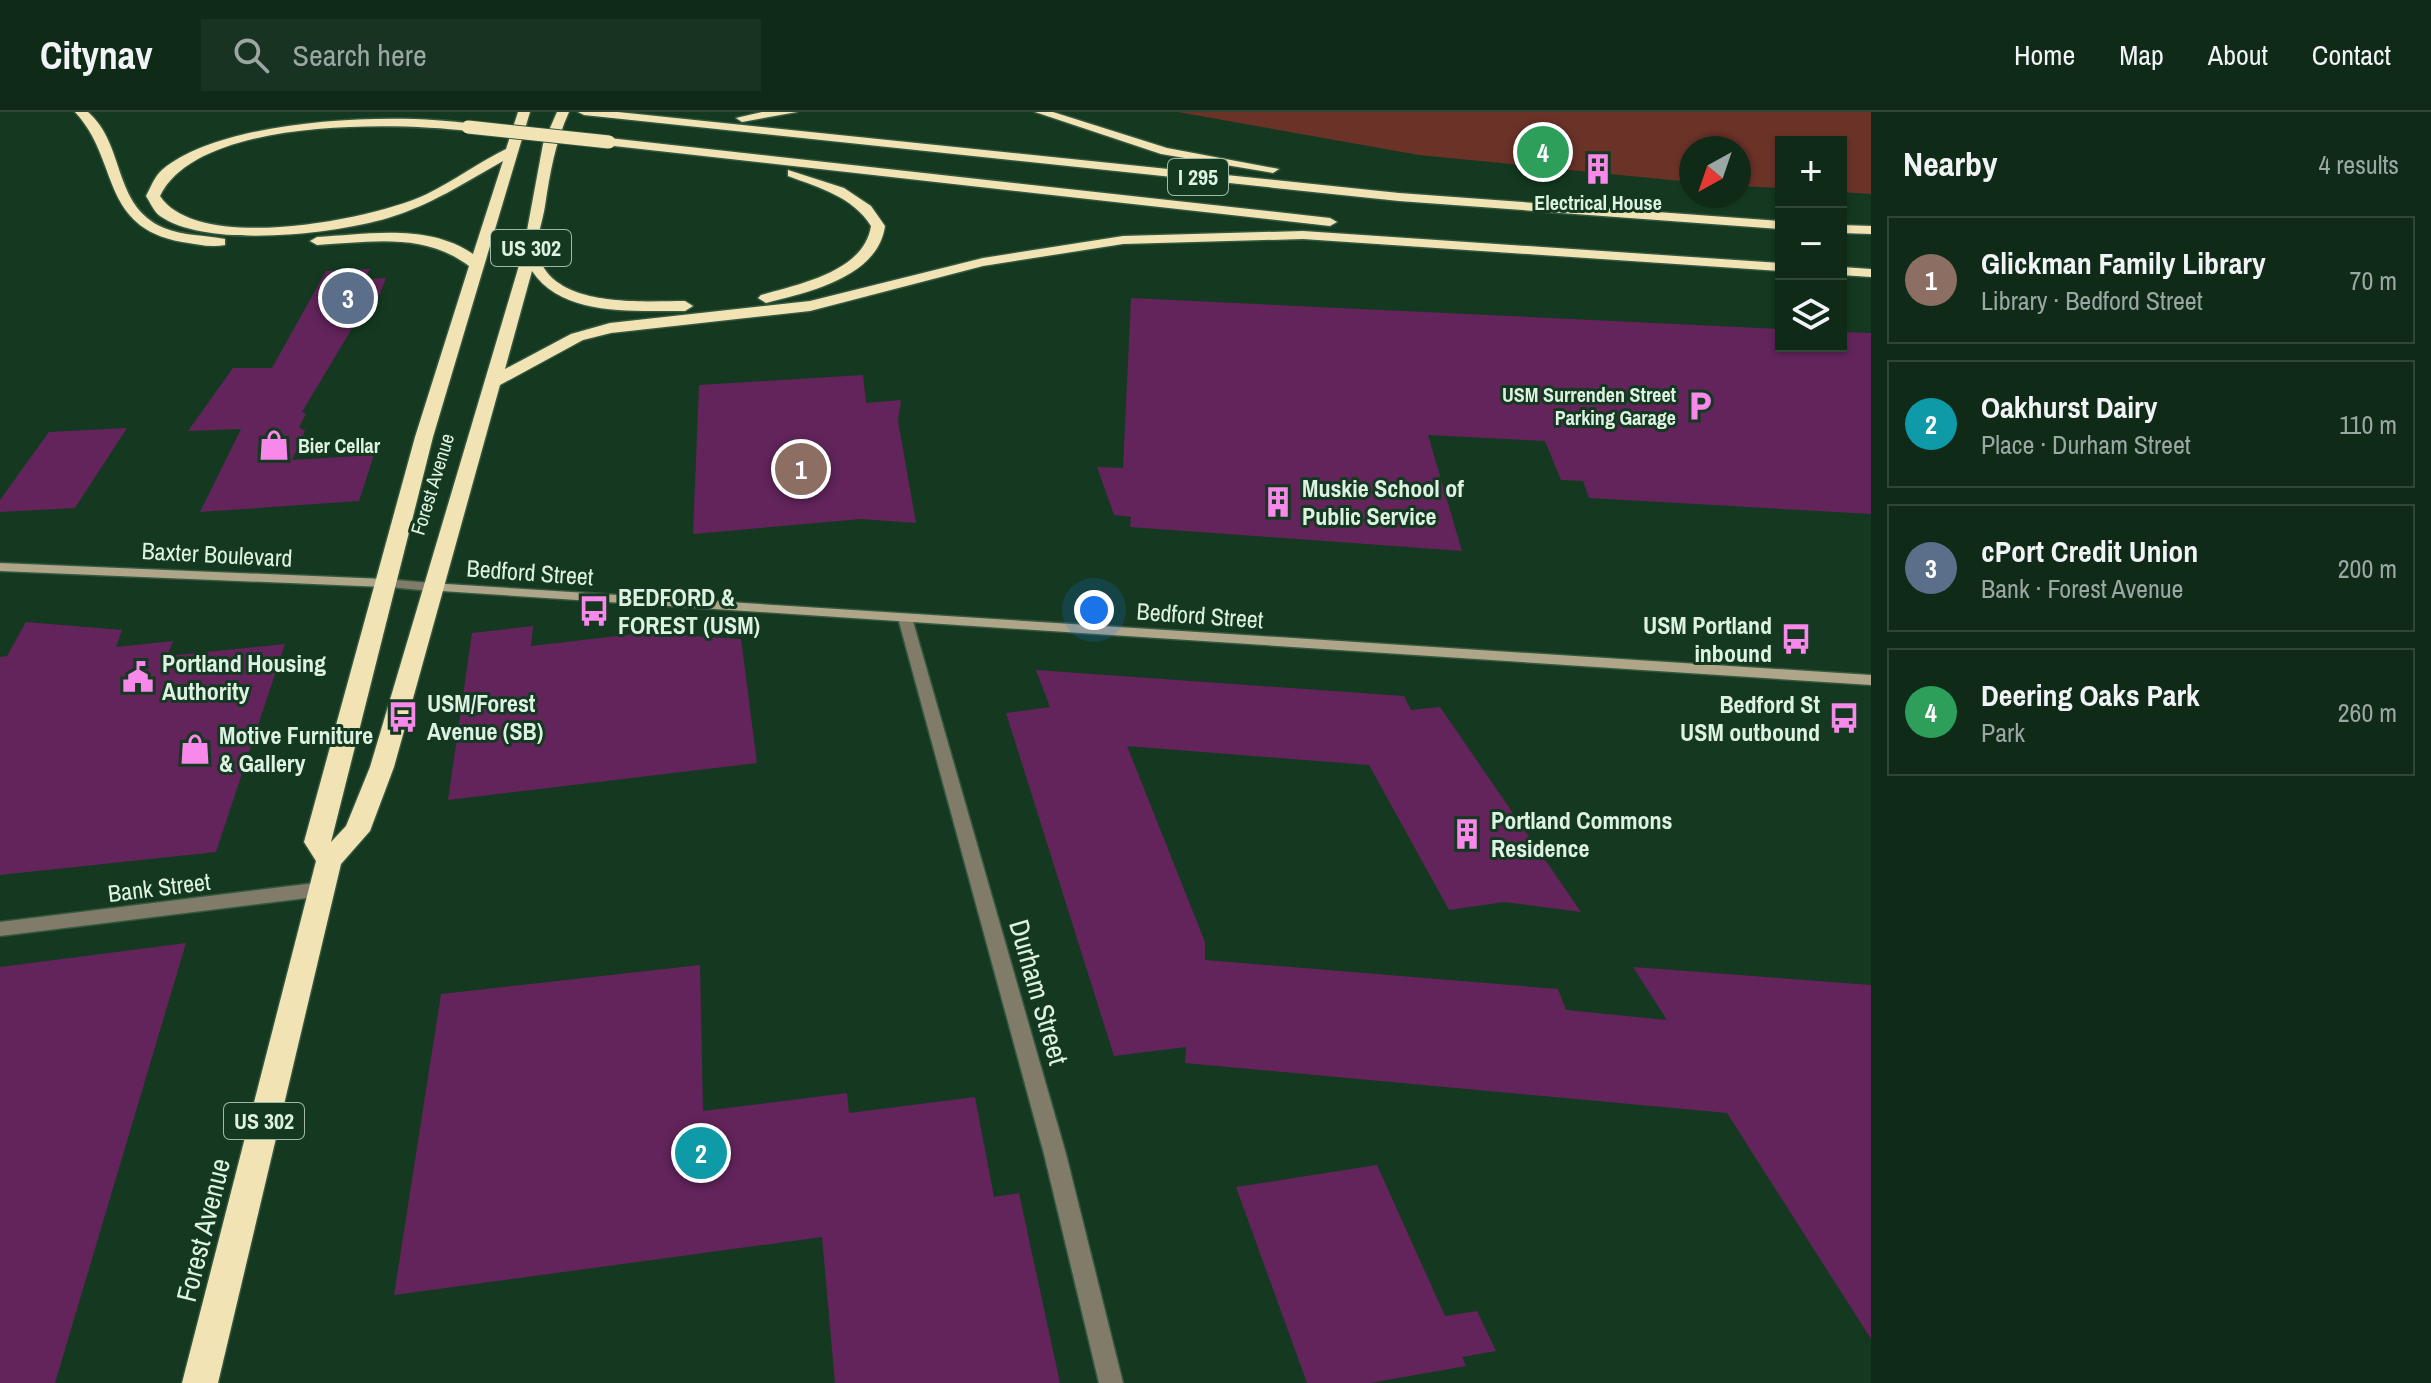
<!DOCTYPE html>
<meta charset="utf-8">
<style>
:root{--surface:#0f2b18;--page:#183321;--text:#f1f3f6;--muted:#9ba7a2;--line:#2f4737;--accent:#95b2f1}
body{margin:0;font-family:"Archivo Narrow",sans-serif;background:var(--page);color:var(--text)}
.controls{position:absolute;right:24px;top:24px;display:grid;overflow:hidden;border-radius:0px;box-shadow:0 2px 6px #0004}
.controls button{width:72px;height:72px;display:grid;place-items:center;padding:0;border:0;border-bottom:2px solid var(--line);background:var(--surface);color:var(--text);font:40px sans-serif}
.compass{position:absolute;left:1679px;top:24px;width:72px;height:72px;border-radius:50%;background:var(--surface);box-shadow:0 2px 6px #0004;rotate:220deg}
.you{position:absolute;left:1094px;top:498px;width:28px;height:28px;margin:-20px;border:6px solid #fff;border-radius:50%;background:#1a73e8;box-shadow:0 0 0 12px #1a73e833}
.badge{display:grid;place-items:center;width:52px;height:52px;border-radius:50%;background:var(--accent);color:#fff;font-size:26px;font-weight:700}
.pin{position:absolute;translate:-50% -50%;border:4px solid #fff;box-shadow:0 2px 8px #0006}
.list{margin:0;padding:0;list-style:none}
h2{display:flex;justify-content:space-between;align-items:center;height:104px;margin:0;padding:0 32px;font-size:34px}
h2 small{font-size:26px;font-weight:400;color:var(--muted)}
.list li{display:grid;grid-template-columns:52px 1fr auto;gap:24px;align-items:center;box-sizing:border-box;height:128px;margin:0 16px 16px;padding:0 16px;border:2px solid var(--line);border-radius:0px}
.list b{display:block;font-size:30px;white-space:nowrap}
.list p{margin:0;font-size:26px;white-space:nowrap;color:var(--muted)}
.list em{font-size:26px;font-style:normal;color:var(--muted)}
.icon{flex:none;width:44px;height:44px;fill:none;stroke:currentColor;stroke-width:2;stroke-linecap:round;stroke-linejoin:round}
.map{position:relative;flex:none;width:1871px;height:1271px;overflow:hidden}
header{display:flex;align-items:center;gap:48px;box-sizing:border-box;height:112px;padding:0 40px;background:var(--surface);border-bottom:2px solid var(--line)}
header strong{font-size:38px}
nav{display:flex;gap:44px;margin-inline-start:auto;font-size:28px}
.search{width:560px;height:72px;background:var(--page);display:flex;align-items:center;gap:20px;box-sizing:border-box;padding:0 28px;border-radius:0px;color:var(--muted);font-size:30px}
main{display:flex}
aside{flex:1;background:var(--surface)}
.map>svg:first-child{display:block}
.green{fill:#6b3228}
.building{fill:#62245b}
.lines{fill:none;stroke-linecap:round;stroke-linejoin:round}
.street-casing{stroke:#34573f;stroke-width:3}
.secondary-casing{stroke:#34573f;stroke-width:3}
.highway-casing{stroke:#34573f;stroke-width:3}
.street{fill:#817b69;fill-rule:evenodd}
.secondary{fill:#afa588;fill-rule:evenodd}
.highway{fill:#f2e3b5;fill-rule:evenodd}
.highway-bridge-casing{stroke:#34573f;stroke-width:15;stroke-linecap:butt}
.highway-bridge{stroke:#f2e3b5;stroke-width:13}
.labels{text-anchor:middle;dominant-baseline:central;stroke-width:6;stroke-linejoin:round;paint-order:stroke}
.far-poi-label{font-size:20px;font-weight:bold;fill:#ddf2e2;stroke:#143920}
.far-street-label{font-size:20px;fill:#ddf2e2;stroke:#143920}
.shield{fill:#143920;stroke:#a1baa8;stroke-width:2}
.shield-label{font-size:22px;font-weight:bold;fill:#ddf2e2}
.poi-label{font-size:24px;font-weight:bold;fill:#ddf2e2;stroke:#143920;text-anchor:start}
.street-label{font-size:24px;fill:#ddf2e2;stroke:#143920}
.near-street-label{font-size:28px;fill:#ddf2e2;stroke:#143920}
</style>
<header>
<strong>Citynav</strong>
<div class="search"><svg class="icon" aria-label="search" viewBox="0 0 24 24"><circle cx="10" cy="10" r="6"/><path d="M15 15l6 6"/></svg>Search here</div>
<nav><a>Home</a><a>Map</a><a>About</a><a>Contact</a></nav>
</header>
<main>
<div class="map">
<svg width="1871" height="1271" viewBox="0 0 1871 1271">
<rect width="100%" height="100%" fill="#143920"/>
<!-- green -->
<path class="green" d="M1178,0H1871V82L1841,80V30H1781V76L1739,74V36H1691V70L1419,43Z"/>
<!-- building -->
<g class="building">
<path d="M370,157L365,167L386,166L371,205L357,208L302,300L306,302L299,315L305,319L292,348L374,343L359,389L200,400L241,317L188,319L233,256H272L326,159Z"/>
<path d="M1131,186L1781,217V234H1841V220L1871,221V402L1589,386L1583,369L1561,368L1545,329L1428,323L1462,439L1130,415L1131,405L1114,403L1097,355L1123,356Z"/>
<path d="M863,263L866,291L901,288L898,309L916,411L861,407L693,422L699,273Z"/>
<path d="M127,316L75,396L0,400V388L49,320Z"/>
<path d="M26,510L122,518L116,535L173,529L167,544L285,532L216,740L0,763V545L7,544Z"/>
<path d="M533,514L531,534L644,521L741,527L757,651L448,688L472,521Z"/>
<path d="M1036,558L1404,584L1411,598L1440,595L1581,800L1504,790L1449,798L1369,653L1127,634L1205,830V848L1558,877L1566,898L1667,908L1633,855L1871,873V1227L1727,1001L1185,951L1186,935L1114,944L1006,601L1050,595Z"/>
<path d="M186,831L55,1271H0V855Z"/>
<path d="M700,853L703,999L847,981L849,1001L975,985L994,1085L1019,1081L1060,1271H835L822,1125L394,1183L441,882Z"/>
<path d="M1377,1053L1445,1204L1477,1199L1496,1239L1462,1245L1466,1254L1370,1271H1307L1236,1075Z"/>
</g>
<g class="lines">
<defs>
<g id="street">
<path d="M384,467L431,471L438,475L431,479L379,474L377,471Z"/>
<path d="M905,502L912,506L1066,1042L1123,1271H1099L1044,1042L898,506Z"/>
<path d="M323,770L329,772L332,777L329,782L323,784L0,824V810Z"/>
</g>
<g id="secondary">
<path d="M0,451L384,467L391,471L384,475L0,459Z"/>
<path d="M431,471L1871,563V573L426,478L424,475L426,472Z"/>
</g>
<g id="highway">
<path d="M75,0H88C126,33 112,94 164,116C183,124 205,123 225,127V133C211,136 196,132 182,130C99,115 120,48 75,0Z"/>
<path d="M518,0H530L433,325L331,730L346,714L370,655L523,140L543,32L557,0H569C555,31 550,61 545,94C543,108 535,129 538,142C552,197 643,189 685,189L693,194L685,199C636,198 563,206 532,159L505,257L571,222L610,211L810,189L983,146L1123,124L1303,119L1781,151V159L1303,127L1123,132L983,154L810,199L611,221L583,228L500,273L394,655L370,719L341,752L218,1271H182L316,749L304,730L415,325L469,154C424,120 370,130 317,133L310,129L317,125C367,122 429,111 473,142L503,49C466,70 429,94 388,106C335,122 207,137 160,104C154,100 150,90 146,84C151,75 154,65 162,58C223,6 397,0 472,12L474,15L468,19C392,10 198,6 160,84C198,142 372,108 427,82C454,69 479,50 506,37Z"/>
<path d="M578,0H618L1399,81L1781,109V117L1399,89L584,3Z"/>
<path d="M762,0H797L742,10L736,6Z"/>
<path d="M1035,0H1053L1167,36L1279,57L1273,61L1161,42Z"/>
<path d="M609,26L1330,106L1337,110L1330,114L605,33V27Z"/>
<path d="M788,58L844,76L871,94L885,114C878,165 809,180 766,191L758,186L761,183C799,172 864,160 871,114C853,85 820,76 788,64Z"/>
<path d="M1841,113L1871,114V122L1841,121Z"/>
<path d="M1841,155L1871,157V165L1841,163Z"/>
</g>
</defs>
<!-- street casing -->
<use href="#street" class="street-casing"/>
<!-- secondary casing -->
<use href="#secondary" class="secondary-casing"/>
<!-- highway casing -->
<use href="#highway" class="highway-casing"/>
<!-- street -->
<use href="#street" class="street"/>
<!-- secondary -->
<use href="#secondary" class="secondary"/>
<!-- highway -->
<use href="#highway" class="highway"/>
<defs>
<path id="highway-bridge" d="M468,15L609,30"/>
</defs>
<!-- highway-bridge casing -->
<use href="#highway-bridge" class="highway-bridge-casing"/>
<!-- highway-bridge -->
<use href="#highway-bridge" class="highway-bridge"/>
</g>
<!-- icons -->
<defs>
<symbol id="building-bare" viewBox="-9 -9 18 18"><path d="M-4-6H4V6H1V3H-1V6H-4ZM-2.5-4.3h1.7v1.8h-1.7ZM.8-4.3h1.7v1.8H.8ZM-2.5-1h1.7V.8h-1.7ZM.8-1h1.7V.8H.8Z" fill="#f888ea" stroke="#143920" stroke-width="2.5" paint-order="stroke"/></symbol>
<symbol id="parking-bare" viewBox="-9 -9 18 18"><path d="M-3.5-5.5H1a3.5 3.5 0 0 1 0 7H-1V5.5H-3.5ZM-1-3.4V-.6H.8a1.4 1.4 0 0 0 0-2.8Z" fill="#f888ea" stroke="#143920" stroke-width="2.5" paint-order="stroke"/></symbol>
<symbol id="shop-bare" viewBox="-9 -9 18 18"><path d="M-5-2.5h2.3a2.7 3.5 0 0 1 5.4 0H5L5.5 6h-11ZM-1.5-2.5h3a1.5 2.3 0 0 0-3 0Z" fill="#f888ea" stroke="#143920" stroke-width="2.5" paint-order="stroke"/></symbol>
<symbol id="bus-bare" viewBox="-9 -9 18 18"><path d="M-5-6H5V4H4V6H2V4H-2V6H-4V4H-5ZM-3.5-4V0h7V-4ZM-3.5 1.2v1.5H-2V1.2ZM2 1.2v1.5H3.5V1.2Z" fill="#f888ea" stroke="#143920" stroke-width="2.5" paint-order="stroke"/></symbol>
<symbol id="civic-bare" viewBox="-9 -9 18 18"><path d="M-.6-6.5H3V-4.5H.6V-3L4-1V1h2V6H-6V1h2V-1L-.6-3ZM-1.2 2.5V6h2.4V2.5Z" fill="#f888ea" stroke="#143920" stroke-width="2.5" paint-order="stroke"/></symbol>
</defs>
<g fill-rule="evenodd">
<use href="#building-bare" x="1576" y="35" width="44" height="44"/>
<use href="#parking-bare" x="1678" y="272" width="44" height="44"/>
<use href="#shop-bare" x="252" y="311" width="44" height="44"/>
<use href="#building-bare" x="1256" y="368" width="44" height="44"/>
<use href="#bus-bare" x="572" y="477" width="44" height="44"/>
<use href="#bus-bare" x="1774" y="505" width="44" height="44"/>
<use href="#civic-bare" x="116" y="543" width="44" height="44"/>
<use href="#bus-bare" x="381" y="583" width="44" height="44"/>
<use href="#bus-bare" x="1822" y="584" width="44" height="44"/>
<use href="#shop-bare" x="173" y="615" width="44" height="44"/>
<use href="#building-bare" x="1445" y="700" width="44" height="44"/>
</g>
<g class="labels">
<!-- far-poi labels -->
<g class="far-poi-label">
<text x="1598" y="90">Electrical House</text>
<text x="1676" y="282" text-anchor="end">USM Surrenden Street<tspan x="1676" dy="23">Parking Garage</tspan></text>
<text x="298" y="333" text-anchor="start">Bier Cellar</text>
</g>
<!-- far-street labels -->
<g class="far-street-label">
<text transform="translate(432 372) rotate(-73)">Forest Avenue</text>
</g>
<!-- shield labels -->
<g class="shield">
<rect x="1168" y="47" width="60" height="36" rx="6"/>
<rect x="491" y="118" width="80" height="36" rx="6"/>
<rect x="224" y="991" width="80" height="36" rx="6"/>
</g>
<g class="shield-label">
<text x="1198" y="65">I 295</text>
<text x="531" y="136">US 302</text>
<text x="264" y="1009">US 302</text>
</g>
<!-- poi labels -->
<g class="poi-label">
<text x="1302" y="376">Muskie School of<tspan x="1302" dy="28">Public Service</tspan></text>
<text x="618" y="485">BEDFORD &amp;<tspan x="618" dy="28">FOREST (USM)</tspan></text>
<text x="1772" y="513" text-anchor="end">USM Portland<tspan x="1772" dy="28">inbound</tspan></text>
<text x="162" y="551">Portland Housing<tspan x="162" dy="28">Authority</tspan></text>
<text x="427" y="591">USM/Forest<tspan x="427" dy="28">Avenue (SB)</tspan></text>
<text x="1820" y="592" text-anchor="end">Bedford St<tspan x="1820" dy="28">USM outbound</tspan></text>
<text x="219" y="623">Motive Furniture<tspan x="219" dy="28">&amp; Gallery</tspan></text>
<text x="1491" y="708">Portland Commons<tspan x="1491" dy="28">Residence</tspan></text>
</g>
<!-- street labels -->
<g class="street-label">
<text transform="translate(217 442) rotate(3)">Baxter Boulevard</text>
<text transform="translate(530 460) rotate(4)">Bedford Street</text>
<text transform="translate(1200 503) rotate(4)">Bedford Street</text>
<text transform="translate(159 775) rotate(-7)">Bank Street</text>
</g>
<!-- near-street labels -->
<g class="near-street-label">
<text transform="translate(1039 880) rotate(74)">Durham Street</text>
<text transform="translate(203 1118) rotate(-76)">Forest Avenue</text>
</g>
</g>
</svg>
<div class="controls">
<button>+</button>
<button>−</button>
<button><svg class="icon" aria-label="layers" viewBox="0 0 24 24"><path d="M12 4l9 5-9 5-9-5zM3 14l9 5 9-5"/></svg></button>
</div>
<svg class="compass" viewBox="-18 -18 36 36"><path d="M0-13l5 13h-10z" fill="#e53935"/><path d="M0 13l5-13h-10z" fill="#9ba7a2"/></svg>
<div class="you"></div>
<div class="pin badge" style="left:801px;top:357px;background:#8d6e63">1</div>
<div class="pin badge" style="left:701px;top:1041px;background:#0f9aa8">2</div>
<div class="pin badge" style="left:348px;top:186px;background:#5c6f8a">3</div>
<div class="pin badge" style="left:1543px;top:40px;background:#2e9e5b">4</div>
</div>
<aside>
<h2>Nearby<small>4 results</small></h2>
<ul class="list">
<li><span class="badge" style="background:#8d6e63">1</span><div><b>Glickman Family Library</b><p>Library · Bedford Street</p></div><em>70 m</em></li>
<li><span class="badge" style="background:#0f9aa8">2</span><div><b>Oakhurst Dairy</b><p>Place · Durham Street</p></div><em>110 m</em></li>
<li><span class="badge" style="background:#5c6f8a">3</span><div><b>cPort Credit Union</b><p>Bank · Forest Avenue</p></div><em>200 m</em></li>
<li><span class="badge" style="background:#2e9e5b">4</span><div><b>Deering Oaks Park</b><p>Park</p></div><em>260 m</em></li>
</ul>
</aside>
</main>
